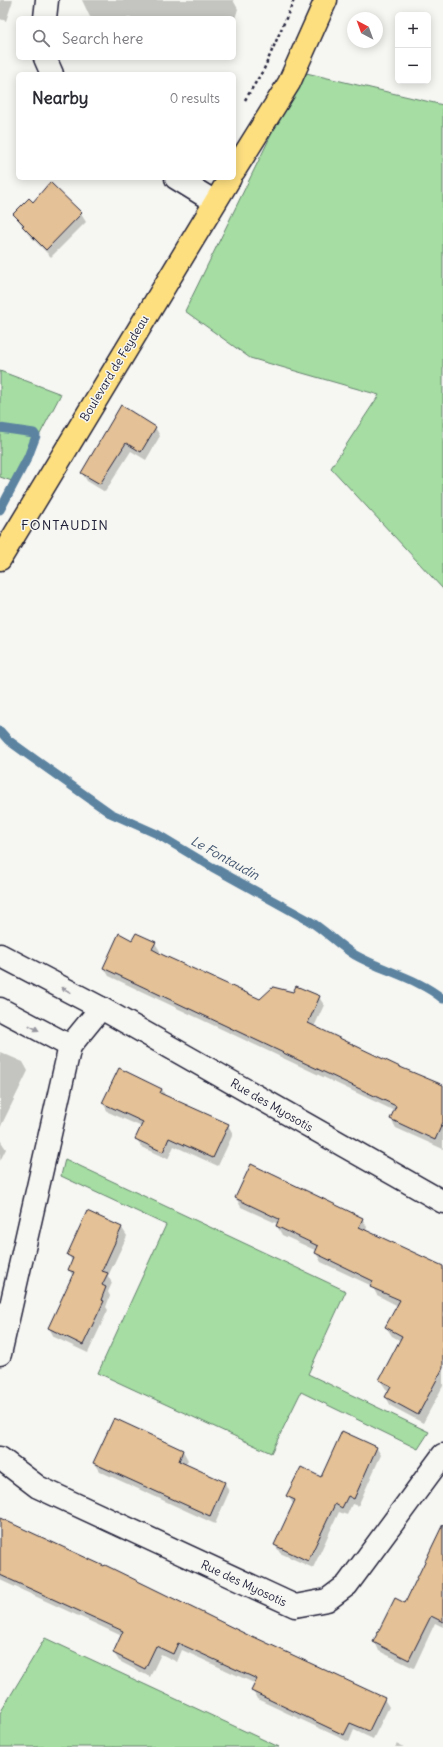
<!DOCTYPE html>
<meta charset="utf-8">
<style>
:root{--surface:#fff;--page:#f2f2f3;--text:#2b2b33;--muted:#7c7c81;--line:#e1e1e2}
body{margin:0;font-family:Delius,sans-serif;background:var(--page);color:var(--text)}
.controls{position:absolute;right:12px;top:12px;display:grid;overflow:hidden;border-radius:6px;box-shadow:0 2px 10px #0003}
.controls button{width:36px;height:36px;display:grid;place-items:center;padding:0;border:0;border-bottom:1px solid var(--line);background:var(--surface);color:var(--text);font:20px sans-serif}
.compass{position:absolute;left:347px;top:12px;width:36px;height:36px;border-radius:50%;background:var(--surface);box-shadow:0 2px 10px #0003;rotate:319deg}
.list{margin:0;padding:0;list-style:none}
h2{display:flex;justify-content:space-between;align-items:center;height:52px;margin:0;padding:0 16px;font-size:17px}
h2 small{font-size:13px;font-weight:400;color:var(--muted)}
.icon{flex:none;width:22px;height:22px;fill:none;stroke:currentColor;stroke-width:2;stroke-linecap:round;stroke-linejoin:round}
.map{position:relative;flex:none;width:443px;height:1747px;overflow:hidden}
.search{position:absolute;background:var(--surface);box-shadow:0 2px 10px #0003;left:16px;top:16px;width:220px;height:44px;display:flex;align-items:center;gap:10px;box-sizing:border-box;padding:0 14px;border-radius:6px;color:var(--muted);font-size:15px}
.panel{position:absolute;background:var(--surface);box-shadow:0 2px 10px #0003;left:16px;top:72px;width:220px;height:108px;border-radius:6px}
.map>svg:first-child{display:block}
.green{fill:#a5dda2;stroke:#64806e}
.shadow{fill:#0003}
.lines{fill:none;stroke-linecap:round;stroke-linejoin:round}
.stream{stroke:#5c83a0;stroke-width:9}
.building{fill:#e4c196;stroke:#22223b}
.minor-casing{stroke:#22223b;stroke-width:25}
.major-casing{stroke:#22223b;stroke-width:25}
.path{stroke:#22223b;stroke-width:2.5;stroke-dasharray:3 3;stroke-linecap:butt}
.minor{stroke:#f6f6f2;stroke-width:22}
.major{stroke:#fedf80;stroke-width:22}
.oneway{fill:#9797a0}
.labels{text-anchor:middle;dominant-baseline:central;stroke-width:3;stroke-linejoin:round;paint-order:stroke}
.street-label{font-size:12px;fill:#22223b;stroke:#f6f6f2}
.water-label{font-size:13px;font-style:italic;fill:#3f536e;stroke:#f6f6f2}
.quarter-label{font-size:14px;letter-spacing:1px;fill:#22223b;stroke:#f6f6f2}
</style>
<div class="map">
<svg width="443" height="1747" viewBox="0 0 443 1747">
<rect width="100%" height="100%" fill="#f6f6f2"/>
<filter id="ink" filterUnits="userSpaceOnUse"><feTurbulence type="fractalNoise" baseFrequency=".025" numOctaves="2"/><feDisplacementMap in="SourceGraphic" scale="8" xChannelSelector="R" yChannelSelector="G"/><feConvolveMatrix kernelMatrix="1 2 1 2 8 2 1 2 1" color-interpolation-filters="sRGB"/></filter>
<g filter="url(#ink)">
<!-- green -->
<g class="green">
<path d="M302,72L443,105V589L331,468L379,395L250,358L185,311Z"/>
<path d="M0,371L61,394L15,482L0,477Z"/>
<path d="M65,1159L346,1291L308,1374L429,1432L418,1449L301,1392L271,1453L98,1373L166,1225L61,1176Z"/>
<path d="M45,1638L279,1747H0V1713Z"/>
</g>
<!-- shadow -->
<g class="shadow">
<path d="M0,0H13L6,21L0,19Z"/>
<path d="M82,0H233L238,9L234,22V18H92L90,17Z"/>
<path d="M51,184L81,214L86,222L51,257L28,234L14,214L33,203Z"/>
<path d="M121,406L155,427L160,436L146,460L131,451L105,492L87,481L82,473Z"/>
<path d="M132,941L155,943L160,951L159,954L260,1000L319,997L324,1005L314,1027L443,1087V1149L396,1128L391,1119L395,1111L109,976L104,968Z"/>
<path d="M0,1052L23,1062L28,1071L0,1128Z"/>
<path d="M162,1089L166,1097L228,1125L233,1134L218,1166L174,1146L168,1159L141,1147L137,1139L142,1127L108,1112L103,1103Z"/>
<path d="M0,1140L6,1149L0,1161Z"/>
<path d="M236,1198L362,1218L367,1227L366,1231L443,1267V1386L423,1423L391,1406L386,1397L389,1391L386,1389L380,1380L401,1341L392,1336L386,1327L398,1306L377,1295L372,1286L321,1262L316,1253L317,1251L282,1235L277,1226L278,1224L241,1207Z"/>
<path d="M88,1213L122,1228L127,1236L108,1276L112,1283L108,1292L110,1296L106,1307L108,1310L88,1353L54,1337L49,1328L73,1276L69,1270L72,1262L69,1255Z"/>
<path d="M114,1420L183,1451L188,1460L185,1465L225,1483L229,1492L215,1524L99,1471L94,1463Z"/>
<path d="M376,1447L381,1455L358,1506L352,1504L347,1515L339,1512L313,1568L280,1553L275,1545L294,1505L288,1496Z"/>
<path d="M0,1519L252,1639L384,1699L389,1707L373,1739L354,1730L349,1742L257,1699L253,1691L256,1684L182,1650L177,1662L161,1654L150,1677L119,1661L114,1653L122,1636L0,1580Z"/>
<path d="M443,1539V1627L435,1623L414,1668L379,1651L375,1642L405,1604Z"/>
<path d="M397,1744L404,1747H395Z"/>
</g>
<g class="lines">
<!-- stream -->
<g class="stream">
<path d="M0,428L34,433L36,436L28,457L0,510"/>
<path d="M0,731L8,740L30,756L110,813L157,834L212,867L308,920C325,930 338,945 355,955C383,971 418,978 443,999"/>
</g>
</g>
<!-- building -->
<g class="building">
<path d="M50,182L82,213L46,250L22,226L24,225L13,214L29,198L33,202Z"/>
<path d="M121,405L156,427L141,452L126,443L100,484L81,473Z"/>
<path d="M119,933L132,940L136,933L156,942L152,949L163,955L260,999L273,987L293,992L296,986L320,996L308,1023L400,1067L443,1085V1122L435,1140L390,1119L396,1106L103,968Z"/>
<path d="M119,1068L162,1089L160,1093L229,1124L213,1158L169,1138L163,1152L135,1139L143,1122L102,1103Z"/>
<path d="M251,1164L363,1218L359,1227L443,1266V1368L418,1415L385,1397L391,1386L379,1380L402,1336L385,1327L400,1300L370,1287L373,1281L315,1253L318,1246L276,1226L279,1219L235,1198Z"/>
<path d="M87,1211L122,1227L102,1271L108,1273L102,1285L106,1287L101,1300L104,1301L83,1345L48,1328L74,1272L68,1270L73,1258L67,1255Z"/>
<path d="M114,1418L183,1450L179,1461L225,1482L210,1516L93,1463Z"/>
<path d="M342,1431L377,1447L354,1499L348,1496L342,1508L335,1504L308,1561L274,1545L295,1500L286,1496L301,1467L321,1477Z"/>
<path d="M0,1518L104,1566L105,1565L252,1637V1636L385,1698L369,1731L350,1723L344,1735L251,1691L257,1679L178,1643L173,1654L156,1646L145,1669L113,1653L123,1631L0,1575Z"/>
<path d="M443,1524V1622L431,1616L409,1660L373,1642L395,1598L405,1603Z"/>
</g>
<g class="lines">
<defs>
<g id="minor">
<path d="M45,18L47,0"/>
<path d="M45,58L52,74"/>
<path d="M176,178L215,202"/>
<path d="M0,955L101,1008"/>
<path d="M0,1009L70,1046"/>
<path d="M0,1354L70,1046L101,1008L443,1202"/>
<path d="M0,1458L38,1487L295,1606L327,1600L347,1585L443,1455"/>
</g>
<g id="major">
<path d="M234,171L289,83L326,0"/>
<path d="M0,559L230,178"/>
</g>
</defs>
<!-- minor casing -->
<use href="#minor" class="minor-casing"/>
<!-- major casing -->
<use href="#major" class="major-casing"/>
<!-- path -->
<path class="path" d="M245,100L264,69L294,0"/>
<!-- minor -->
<use href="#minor" class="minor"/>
<!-- major -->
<use href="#major" class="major"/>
</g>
<!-- one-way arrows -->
<defs><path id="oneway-solid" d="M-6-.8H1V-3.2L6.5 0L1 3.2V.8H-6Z"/></defs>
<g class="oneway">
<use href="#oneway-solid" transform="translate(66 990) rotate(-152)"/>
<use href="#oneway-solid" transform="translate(34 1028) rotate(28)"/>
</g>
</g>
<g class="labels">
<!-- street labels -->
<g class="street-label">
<text transform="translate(114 368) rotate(-59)">Boulevard de Feydeau</text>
<text transform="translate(272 1105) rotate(30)">Rue des Myosotis</text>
<text transform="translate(244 1583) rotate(25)">Rue des Myosotis</text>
</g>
<!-- water labels -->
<g class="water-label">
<text transform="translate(225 858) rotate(29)">Le Fontaudin</text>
</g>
<!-- quarter labels -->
<g class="quarter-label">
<text x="65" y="525">FONTAUDIN</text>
</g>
</g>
</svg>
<div class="controls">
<button>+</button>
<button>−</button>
</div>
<svg class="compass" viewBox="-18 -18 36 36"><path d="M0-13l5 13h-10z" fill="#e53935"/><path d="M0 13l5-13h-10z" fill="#7c7c81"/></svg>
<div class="search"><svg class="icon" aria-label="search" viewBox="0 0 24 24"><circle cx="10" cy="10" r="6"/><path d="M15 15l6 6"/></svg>Search here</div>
<section class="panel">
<h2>Nearby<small>0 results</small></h2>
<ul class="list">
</ul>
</section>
</div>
